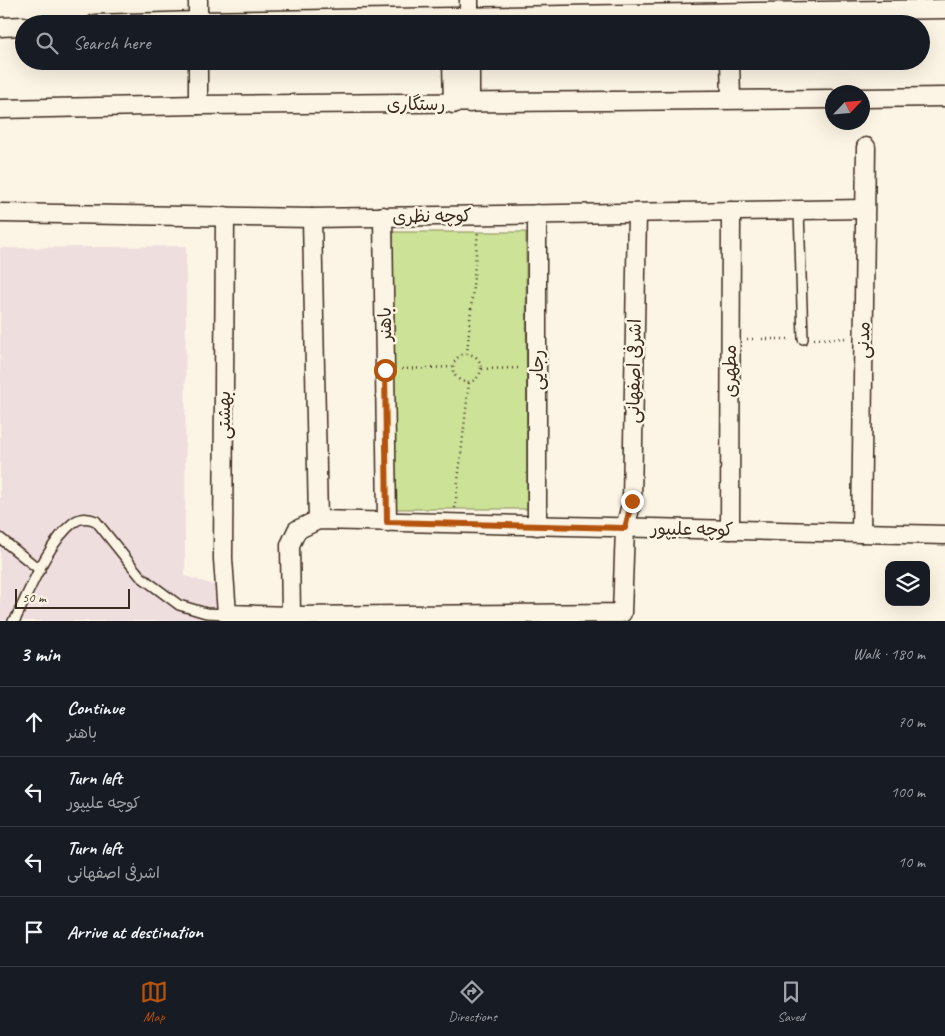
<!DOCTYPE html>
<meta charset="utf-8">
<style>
:root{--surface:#171b24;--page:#20242c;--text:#f1f3f6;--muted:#9ea1a6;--line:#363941;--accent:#b45309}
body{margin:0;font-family:Caveat,"Playpen Sans Arabic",sans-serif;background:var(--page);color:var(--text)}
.controls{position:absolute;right:15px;bottom:15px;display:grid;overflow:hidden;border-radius:10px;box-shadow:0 5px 20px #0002}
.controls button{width:45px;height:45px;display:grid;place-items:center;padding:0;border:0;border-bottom:1px solid var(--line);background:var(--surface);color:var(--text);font:25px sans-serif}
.compass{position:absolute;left:825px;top:85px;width:45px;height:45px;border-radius:50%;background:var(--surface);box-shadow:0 5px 20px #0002;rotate:64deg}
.scale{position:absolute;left:15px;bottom:12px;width:115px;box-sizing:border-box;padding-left:5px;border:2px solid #3b2a1e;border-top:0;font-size:14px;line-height:18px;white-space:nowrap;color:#3b2a1e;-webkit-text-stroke:4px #fcf5e5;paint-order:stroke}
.stop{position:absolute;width:15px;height:15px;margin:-11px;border:4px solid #b45309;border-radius:50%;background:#fff}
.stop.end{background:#b45309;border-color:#fff;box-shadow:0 1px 5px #0008}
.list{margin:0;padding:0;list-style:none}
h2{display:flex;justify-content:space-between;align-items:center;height:65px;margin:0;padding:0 20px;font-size:21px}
h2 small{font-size:16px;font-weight:400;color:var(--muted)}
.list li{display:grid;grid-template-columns:32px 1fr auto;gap:15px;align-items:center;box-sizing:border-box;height:70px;padding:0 20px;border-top:1px solid var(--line)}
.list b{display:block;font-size:19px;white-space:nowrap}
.list p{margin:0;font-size:16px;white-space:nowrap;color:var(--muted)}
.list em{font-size:16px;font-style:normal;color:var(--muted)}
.icon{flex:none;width:28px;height:28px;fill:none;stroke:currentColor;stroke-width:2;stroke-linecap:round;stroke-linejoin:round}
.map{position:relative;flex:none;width:945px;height:621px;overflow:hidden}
.search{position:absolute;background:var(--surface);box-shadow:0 5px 20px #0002;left:15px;right:15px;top:15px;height:55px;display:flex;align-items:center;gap:12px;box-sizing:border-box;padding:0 18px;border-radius:28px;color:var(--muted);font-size:19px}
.sheet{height:345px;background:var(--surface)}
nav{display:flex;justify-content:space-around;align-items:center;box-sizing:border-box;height:70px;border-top:1px solid var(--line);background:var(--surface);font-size:14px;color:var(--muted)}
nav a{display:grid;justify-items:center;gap:2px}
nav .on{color:var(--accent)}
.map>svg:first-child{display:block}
.built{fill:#efdede}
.green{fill:#cce297;stroke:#84865a}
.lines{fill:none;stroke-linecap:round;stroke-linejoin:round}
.lane-casing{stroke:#3b2a1e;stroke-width:12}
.street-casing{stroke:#3b2a1e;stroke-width:21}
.path{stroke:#3b2a1e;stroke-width:2.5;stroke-dasharray:1 4;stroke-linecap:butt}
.lane{stroke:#fcf5e5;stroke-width:9}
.street{stroke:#fcf5e5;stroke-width:18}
.route{stroke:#b45309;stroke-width:6}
.labels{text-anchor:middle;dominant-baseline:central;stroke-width:5;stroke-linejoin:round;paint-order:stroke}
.street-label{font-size:18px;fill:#3b2a1e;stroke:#fcf5e5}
</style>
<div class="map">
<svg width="945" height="621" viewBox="0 0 945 621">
<rect width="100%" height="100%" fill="#fcf5e5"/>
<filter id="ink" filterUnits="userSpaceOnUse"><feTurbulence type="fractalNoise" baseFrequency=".02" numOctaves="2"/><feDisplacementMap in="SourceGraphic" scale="10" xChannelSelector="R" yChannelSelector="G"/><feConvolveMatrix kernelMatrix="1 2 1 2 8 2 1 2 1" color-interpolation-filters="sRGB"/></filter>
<g filter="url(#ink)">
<!-- built -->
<path class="built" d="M186,246L185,576L217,586L220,621L227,614L282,621H0V248Z"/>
<!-- green -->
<path class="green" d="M393,232H526L527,509H393Z"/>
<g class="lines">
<defs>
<g id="lane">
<path d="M799,210L803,339"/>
<path d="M0,538L40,570"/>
<path d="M13,621L15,620C30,590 48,542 74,522C81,517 89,518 96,521L140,576L179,605L206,613L227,614"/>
</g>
<g id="street">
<path d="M198,0V24"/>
<path d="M469,0V24"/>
<path d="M95,24L198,21L945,9"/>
<path d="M0,27L24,26"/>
<path d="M198,61V105"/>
<path d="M452,61L453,104"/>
<path d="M470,61V103"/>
<path d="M730,61L731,99"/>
<path d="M862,98L945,97"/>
<path d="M0,109L198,105L832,99"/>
<path d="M0,213L312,218L864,209"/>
<path d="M225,216L223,559L227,614L291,616L622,613L625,528L632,501L637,213"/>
<path d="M383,216L387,522"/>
<path d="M312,218L318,520"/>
<path d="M537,526V214"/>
<path d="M730,530L731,211"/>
<path d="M861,533L866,147"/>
<path d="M291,616L290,545L297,530L318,520L945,535"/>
</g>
</defs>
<!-- lane casing -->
<use href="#lane" class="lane-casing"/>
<!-- street casing -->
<use href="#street" class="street-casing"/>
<!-- path -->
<g class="path">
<path d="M747,339H791"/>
<path d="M814,339L849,338"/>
<circle cx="467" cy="368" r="14"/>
<path d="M467,354L478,231"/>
<path d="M402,369L452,367"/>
<path d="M482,369L520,368"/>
<path d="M455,508L469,383"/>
</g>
<!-- lane -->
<use href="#lane" class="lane"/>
<!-- street -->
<use href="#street" class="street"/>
</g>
</g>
<g class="lines" filter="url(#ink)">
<!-- route -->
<path class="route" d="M385,370L387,522L625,528L632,501"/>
</g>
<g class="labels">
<!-- street labels -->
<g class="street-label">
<text x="416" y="104">رستگاری</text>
<text transform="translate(432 216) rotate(-1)">کوچه نظری</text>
<text transform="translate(385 324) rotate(-91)">باهنر</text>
<text transform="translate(863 340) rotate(-89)">مدنی</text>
<text transform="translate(537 370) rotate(-90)">رجایی</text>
<text transform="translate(634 371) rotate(-89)">اشرفی اصفهانی</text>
<text transform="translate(730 371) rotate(-90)">مطهری</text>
<text transform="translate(224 415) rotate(-90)">بهشتی</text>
<text transform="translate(692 529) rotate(1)">کوچه علیپور</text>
</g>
</g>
</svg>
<div class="controls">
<button><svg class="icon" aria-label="layers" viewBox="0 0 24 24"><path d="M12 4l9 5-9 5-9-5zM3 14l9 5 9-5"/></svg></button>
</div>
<svg class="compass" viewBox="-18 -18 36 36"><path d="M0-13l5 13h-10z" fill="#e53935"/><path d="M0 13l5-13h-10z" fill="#9ea1a6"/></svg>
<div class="scale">50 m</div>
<div class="stop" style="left:385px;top:370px"></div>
<div class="stop end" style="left:632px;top:501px"></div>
<div class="search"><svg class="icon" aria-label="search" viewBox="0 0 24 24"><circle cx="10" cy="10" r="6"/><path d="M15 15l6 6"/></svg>Search here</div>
</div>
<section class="sheet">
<h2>3 min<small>Walk · 180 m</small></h2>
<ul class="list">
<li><svg class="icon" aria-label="ahead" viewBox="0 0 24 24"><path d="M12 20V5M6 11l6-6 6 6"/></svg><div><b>Continue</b><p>باهنر</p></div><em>70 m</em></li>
<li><svg class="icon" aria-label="left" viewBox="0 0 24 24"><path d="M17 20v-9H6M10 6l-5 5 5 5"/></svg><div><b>Turn left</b><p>کوچه علیپور</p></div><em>100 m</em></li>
<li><svg class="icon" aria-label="left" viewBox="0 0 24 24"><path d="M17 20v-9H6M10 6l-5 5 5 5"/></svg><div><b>Turn left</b><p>اشرفی اصفهانی</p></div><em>10 m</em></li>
<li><svg class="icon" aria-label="arrive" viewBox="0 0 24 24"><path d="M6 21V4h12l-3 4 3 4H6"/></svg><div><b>Arrive at destination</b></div></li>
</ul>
</section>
<nav>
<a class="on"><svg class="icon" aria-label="map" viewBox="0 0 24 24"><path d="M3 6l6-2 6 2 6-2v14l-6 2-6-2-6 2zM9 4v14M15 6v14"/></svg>Map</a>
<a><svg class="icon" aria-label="directions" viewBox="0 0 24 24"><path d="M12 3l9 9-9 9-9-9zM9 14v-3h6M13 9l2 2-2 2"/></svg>Directions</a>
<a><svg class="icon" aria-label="saved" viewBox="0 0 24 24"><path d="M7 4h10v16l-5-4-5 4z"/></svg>Saved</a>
</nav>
